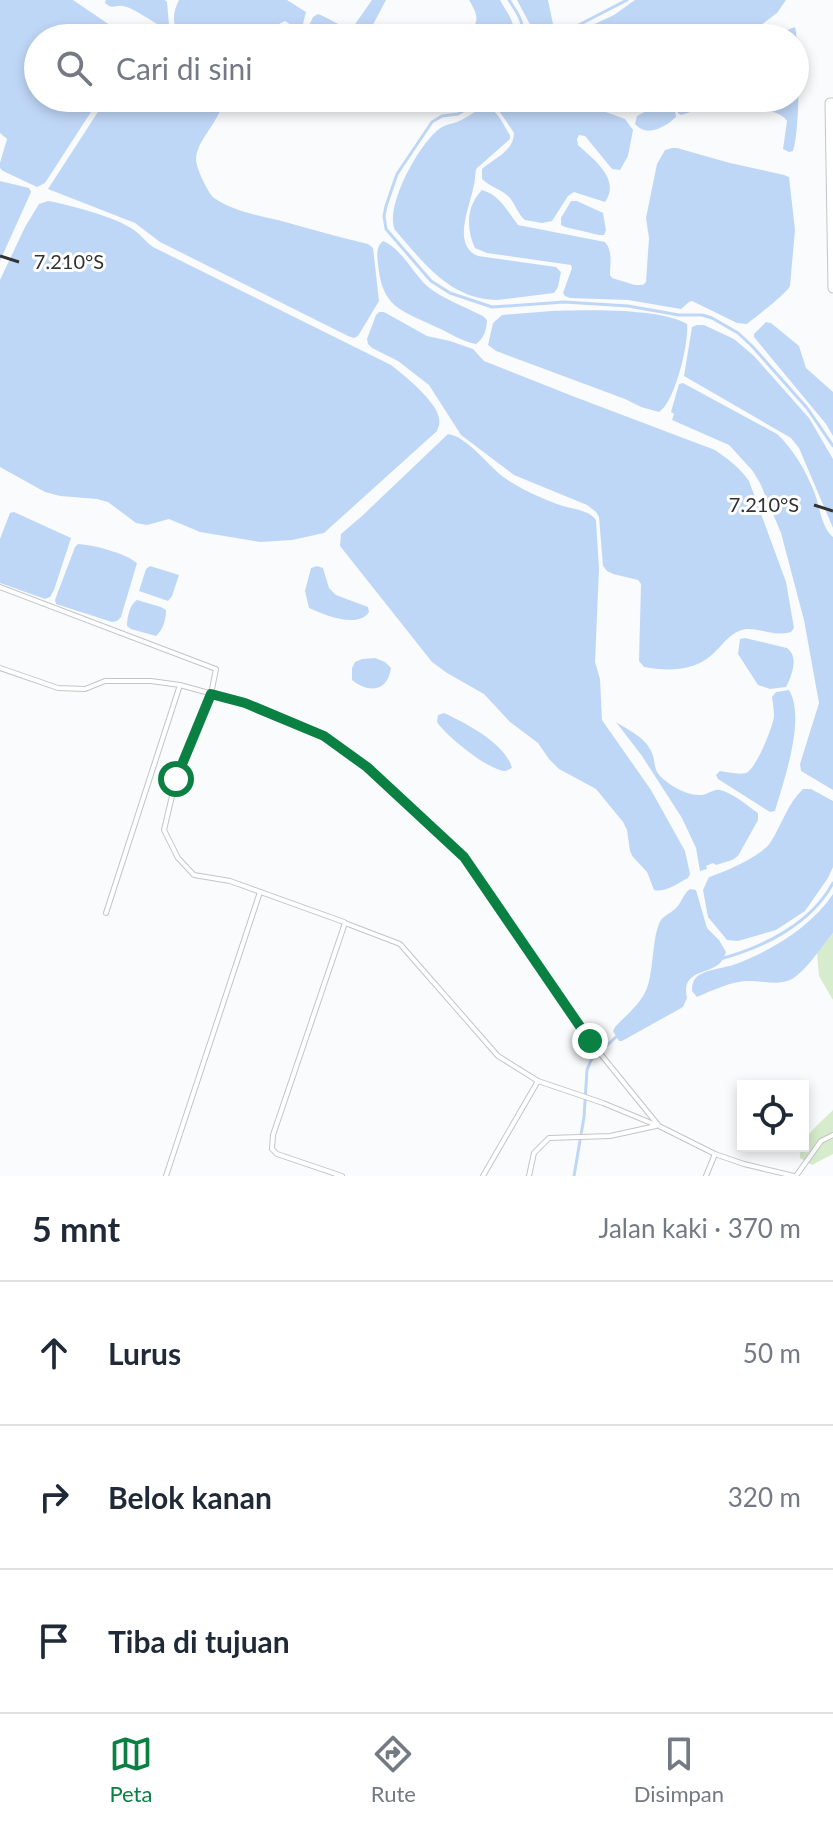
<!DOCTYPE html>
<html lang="id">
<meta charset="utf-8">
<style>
:root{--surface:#fff;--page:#f2f2f3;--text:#1f2937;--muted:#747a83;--line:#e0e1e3;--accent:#0b8043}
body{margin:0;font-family:Lato,sans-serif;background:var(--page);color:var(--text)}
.controls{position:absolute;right:24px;bottom:24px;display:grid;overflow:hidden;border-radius:0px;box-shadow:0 4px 12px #0003}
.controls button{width:72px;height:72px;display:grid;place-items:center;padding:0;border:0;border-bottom:2px solid var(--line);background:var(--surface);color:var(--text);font:40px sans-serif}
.stop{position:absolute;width:24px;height:24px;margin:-18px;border:6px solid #0b8043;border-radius:50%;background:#fff}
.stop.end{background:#0b8043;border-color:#fff;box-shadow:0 2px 8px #0008}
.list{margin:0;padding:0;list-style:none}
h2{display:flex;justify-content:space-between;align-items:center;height:104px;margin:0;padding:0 32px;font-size:34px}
h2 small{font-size:26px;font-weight:400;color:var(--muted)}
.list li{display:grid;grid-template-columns:52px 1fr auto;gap:24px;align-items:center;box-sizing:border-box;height:144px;padding:0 32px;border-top:2px solid var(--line)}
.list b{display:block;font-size:30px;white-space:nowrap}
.list em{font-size:26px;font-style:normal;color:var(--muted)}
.icon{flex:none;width:44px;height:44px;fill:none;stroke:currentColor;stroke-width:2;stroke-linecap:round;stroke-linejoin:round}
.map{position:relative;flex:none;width:833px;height:1176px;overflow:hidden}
.search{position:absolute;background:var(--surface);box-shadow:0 4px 12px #0003;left:24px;right:24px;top:24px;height:88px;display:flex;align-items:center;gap:20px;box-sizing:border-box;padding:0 28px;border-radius:44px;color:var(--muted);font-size:30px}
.sheet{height:536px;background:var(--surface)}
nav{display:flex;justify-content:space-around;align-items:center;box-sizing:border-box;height:112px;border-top:2px solid var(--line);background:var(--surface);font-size:22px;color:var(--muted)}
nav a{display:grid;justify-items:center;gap:4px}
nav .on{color:var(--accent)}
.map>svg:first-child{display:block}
.green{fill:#d7ebcd}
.water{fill:#bfd7f7}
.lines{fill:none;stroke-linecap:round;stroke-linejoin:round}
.stream{stroke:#bfd7f7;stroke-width:3}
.lane-casing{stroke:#c4c5c7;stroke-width:6}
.street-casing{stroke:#c4c5c7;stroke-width:11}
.lane{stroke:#fff;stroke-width:4}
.street{stroke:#fff;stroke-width:9}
.route{stroke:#0b8043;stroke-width:10}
.ticks{fill:none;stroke:#323233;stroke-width:3}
.ticks-label{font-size:20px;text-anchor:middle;fill:#323233;stroke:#fff;stroke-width:6;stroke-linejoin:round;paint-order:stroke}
</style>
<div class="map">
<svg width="833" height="1176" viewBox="0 0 833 1176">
<rect width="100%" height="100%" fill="#fafbfd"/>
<!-- green -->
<g class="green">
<path d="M833,933V1000L819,976L817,953Z"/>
<path d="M833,1110V1154L812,1165L800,1158C799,1139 819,1124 833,1110Z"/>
</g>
<!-- water -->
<g class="water">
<path d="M0,0H73L129,38H38V98H100L45,183L37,187L3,171L0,168V163L7,139L0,133Z"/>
<path d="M106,0H165L167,2L169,25L166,29L164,28C154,23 134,8 123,6C114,5 113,10 105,3Z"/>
<path d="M179,0H287L306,12L302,28L299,30L285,21L279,24L278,28L283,38H184C171,28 172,13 179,0Z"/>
<path d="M372,0H386L366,38H314L307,30L313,17L318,14C330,18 340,28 353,27Z"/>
<path d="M469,0H500C506,12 518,24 512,38H465C479,21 480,19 469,0Z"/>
<path d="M517,0H548L553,24L551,30L538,33L534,32Z"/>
<path d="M635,0H786L777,13L744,38H579L586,28L614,15Z"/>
<path d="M795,27C800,49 800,131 793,151L789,152L783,149L787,121C781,112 771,114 765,105H738L722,102L681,115L678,113L675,98H795V38H766Z"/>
<path d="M107,98H223C222,121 197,138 196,159C196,168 208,193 214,198C233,211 257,215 278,220C308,228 338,237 368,244L373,248L379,301L358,336L354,338L348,336L160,242L135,223L48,189Z"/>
<path d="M503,98H588L591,105L595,108L625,119L633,130L628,156L620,170L612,169L585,136L579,135L577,139L578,145C594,160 621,179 605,202L574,192L568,196L552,221L542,223L525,220C518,214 516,206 510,198C503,190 490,187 482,179V169C496,157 513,152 514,133L496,106Z"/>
<path d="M669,99L673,101L676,117C665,127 647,138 635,124L637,116Z"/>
<path d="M484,106C497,109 503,124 510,135V139L476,169C475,176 475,182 473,189C469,209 452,245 478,256L556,267L561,272L558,287L554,293L498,300C450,300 423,262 395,230C384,206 420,143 439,129C444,125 451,124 457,122C467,118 475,111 484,106Z"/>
<path d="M672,148H677L730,163L784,175L789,177L795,230L790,286C786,294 757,316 747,324L737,323L692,301L689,302L681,309L628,300L570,298L565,296L563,293L572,268L571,265L487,253L475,248C466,229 466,206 482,190C500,195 507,211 518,225L605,242C613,251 610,264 610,275L612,278L635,285H643L646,282L649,238L646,218L657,164L665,150Z"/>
<path d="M0,181L29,188L31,192L0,261Z"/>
<path d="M48,201C70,205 116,217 134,230C141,235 146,242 153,247L391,365C404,375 437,402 439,418C440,425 439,425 437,431L324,533L292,540L260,542L200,532L169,519L147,525L136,523L108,502L97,499L60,496L45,492L0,467V280L25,227L39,204Z"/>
<path d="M571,201H577L603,213L606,230L604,235H599L565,227L561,225V218Z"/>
<path d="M383,241C402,249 412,272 427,286C443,299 465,307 483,316L487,320C487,328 484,339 476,344C461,341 450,333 436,327C401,310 382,308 378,264C377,254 376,247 383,241Z"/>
<path d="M552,311C585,310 660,308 687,324C689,343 675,402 659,412L641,407L625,399L496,351L488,345L493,323L502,315Z"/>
<path d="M379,312H384L427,336L450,341L473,349L484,361L575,397L715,450C728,459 740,468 749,481L786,582L794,628L791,632C772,637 762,628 746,629C732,631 725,642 716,651C697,671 670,672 644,667L639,661L641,584L638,580L613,574L607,571L603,566L599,517L596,512L587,505L514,475L461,435L429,385L398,361L372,348L368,344L367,339L376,315Z"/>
<path d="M766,322L771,323L799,346L806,368L833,392V436L826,424L754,337V334Z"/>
<path d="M697,325H704L734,339L754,356L809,418L833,459V528L799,448L791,438L684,376L692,327Z"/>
<path d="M683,383L777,434C794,450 804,468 813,489C820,504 820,526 833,537V790L801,771L800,764L819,703L804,620L781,533L760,483L752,470L729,445L672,420L674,414L671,412L679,384Z"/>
<path d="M448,434C466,436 487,464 502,476C518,488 537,496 557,504C569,509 589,509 596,520L599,569L595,662L600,679L602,720L651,790L685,851L690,874L688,878C678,883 665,893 654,890L647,872L633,857L630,851L627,830L623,822L596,789L559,769L549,759L538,743L510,722L484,694L447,673L432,662L340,546L341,534L362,516Z"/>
<path d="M14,512L71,538L54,590L50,597L45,599L0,583V539L10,513Z"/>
<path d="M78,544C95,545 124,553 137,563L121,617L117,621L112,622L56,604L55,600L75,547Z"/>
<path d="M150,566L179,575L172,596L168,601L139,591L146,569Z"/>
<path d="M317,566L323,568L329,588L336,595L368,607L369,612C358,629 324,615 309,608L305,591L311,568Z"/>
<path d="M137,600L161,607L166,610C166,619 163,630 156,636L131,629L127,626C127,617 130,604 137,600Z"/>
<path d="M745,638L787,648C799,657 792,675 786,687L770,689L758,685L738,654L740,639Z"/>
<path d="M375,658L385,662L391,668C388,691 369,694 352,680V668L355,662L362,659Z"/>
<path d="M789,690C806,718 784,780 775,811L770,812L718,779L716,775L720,771C727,772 738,775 746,773C756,769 773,727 774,716C774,710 773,703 772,697L776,692Z"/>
<path d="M444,713C466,723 506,744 512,768C506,771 506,772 500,770C484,766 446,736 437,722L438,715Z"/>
<path d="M616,722C627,729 644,737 650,749C658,763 650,770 667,782C676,789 690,796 702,795C709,794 713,789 720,790C733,793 748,806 758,813V820L738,856L732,860L716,865L713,863L706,866L707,869L700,871L696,848L682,818L642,756Z"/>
<path d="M803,789H811L833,801V867L828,878L805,911L776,930L738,941L727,940L708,917L703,890L709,877C725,872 761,856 770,843C782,825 787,804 803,789Z"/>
<path d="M690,889L696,890L707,928L719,940L726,952C725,955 722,962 719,964C705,975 681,971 687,998L683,1007L622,1041H619L613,1031L615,1027C626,1015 641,1004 647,988C654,970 652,934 661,920C665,915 671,913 676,908C682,902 683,894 690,889Z"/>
<path d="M833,894V933C822,946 804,974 790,980C777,986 760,980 745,981C728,983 713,990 697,997L692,991C692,985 693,979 699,975C709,969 725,968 736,964C772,950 811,927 833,894Z"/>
</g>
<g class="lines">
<!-- stream -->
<g class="stream">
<path d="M509,0C517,13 526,23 521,38"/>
<path d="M568,38L571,29L627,0"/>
<path d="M484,98L458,114L442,116L432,122L397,174L386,206L384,216L386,229L431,281L450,293L492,307L564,302L628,306L679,315H702L712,318L738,333L752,346L807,408L833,446"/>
<path d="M720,959C764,947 811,924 833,883"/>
<path d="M574,1176L584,1117L587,1070L591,1060L616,1037"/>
</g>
<defs>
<g id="lane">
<path d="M0,587L216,669L211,694L176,779L164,830L178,858L194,875L230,881L344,922"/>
<path d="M0,668L58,688L85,689L105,681H151L180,685L245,703L324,736L367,767L464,857L590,1041L659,1126L715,1154L744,1164L794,1176"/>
<path d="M106,913L180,685"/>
<path d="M166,1176L260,892"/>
<path d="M342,1176L277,1154L272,1149L273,1135L345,923L400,944L498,1056L538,1081L603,1103L656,1125"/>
<path d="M483,1176L538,1081"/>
<path d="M529,1176L534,1153L549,1138L610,1136L656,1126"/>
<path d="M706,1176L715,1154"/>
<path d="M796,1176L821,1141L833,1135"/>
</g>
<path id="street" d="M833,103H830L833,288"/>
</defs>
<!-- lane casing -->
<use href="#lane" class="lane-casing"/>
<!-- street casing -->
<use href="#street" class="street-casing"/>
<!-- lane -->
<use href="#lane" class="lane"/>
<!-- street -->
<use href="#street" class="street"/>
</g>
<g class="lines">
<!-- route -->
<path class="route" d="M176,779L211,694L245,703L324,736L367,767L464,857L590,1041"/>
</g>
<!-- ticks -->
<path class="ticks" d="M0,256L19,262M814,505L833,511"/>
<g class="ticks-label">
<text x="69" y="269">7.210°S</text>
<text x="764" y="512">7.210°S</text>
</g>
</svg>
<div class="controls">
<button><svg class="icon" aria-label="locate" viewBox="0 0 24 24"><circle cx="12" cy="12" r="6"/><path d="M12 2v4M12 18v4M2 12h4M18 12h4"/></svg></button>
</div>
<div class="stop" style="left:176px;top:779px"></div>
<div class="stop end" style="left:590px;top:1041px"></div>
<div class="search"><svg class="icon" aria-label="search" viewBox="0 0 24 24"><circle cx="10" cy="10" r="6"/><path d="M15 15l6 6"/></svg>Cari di sini</div>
</div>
<section class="sheet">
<h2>5 mnt<small>Jalan kaki · 370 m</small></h2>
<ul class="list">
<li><svg class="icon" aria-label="ahead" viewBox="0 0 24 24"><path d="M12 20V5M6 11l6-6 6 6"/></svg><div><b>Lurus</b></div><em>50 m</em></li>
<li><svg class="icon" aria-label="right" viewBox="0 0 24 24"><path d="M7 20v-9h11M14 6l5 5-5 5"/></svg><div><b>Belok kanan</b></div><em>320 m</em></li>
<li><svg class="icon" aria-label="arrive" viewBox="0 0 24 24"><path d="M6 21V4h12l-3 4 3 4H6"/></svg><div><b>Tiba di tujuan</b></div></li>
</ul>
</section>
<nav>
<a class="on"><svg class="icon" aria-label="map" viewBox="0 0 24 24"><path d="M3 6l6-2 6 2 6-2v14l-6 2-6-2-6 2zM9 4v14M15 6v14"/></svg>Peta</a>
<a><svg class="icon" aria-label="directions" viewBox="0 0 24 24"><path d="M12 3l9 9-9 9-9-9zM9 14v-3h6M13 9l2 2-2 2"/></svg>Rute</a>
<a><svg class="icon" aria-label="saved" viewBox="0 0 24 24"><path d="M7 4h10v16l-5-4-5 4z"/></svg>Disimpan</a>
</nav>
